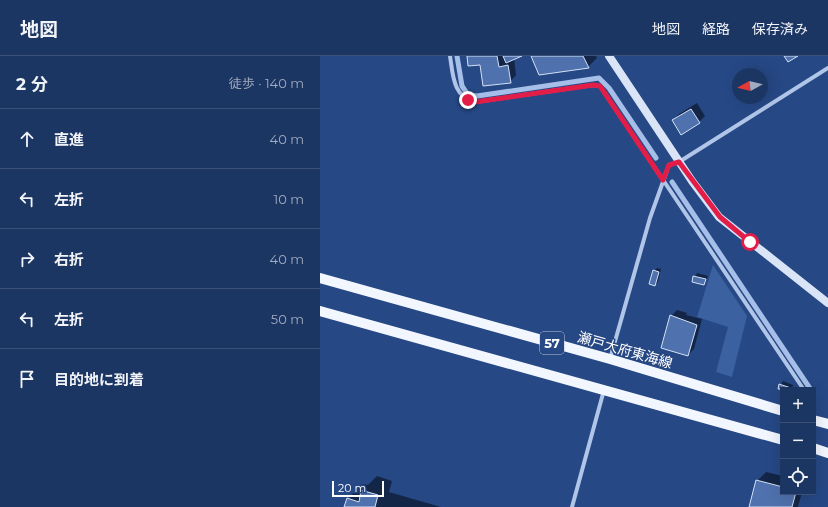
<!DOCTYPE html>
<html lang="ja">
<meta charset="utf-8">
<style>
:root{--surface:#1c3664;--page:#29416d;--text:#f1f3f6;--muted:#a0abbf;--line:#3a5078}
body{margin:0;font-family:Montserrat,"Noto Sans JP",sans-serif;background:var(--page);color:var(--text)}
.controls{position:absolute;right:12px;bottom:12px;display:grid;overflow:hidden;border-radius:0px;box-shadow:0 4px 16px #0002}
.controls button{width:36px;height:36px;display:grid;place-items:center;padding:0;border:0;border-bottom:1px solid var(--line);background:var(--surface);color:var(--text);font:20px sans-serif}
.compass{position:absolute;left:412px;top:12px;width:36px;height:36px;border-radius:50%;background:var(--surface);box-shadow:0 4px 16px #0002;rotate:262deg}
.scale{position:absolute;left:12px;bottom:10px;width:52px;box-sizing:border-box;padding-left:4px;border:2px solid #fff;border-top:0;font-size:11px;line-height:14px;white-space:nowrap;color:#fff;-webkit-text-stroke:3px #264885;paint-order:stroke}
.stop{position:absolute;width:12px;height:12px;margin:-9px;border:3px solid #e11d48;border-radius:50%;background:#fff}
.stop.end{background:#e11d48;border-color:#fff;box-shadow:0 1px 4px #0008}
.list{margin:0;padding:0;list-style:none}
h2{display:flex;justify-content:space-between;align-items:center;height:52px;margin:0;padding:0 16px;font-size:17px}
h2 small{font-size:13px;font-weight:400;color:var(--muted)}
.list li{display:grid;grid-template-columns:26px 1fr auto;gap:12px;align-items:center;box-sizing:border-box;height:60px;padding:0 16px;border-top:1px solid var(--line)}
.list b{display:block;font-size:15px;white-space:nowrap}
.list em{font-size:13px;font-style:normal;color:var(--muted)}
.icon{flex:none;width:22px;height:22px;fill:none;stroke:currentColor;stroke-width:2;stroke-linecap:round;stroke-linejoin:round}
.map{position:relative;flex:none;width:508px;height:451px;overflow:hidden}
header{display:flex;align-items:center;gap:24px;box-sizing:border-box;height:56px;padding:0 20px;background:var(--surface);border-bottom:1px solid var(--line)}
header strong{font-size:19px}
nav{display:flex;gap:22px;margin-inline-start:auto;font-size:14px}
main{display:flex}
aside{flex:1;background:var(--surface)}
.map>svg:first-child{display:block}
.green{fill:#3b61a1}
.shadow{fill:#0007}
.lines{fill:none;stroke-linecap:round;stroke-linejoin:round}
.stream{stroke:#a5bfe8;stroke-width:5}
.building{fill:#4f71ad;stroke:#d4e1f6}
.street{stroke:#b0c5e8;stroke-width:4}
.secondary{stroke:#dae4f7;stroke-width:8}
.primary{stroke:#f2f6fe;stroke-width:10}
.route{stroke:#e11d48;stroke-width:5}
.labels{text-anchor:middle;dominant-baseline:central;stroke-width:3;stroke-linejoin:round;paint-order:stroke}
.shield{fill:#264885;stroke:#bec8da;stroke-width:1}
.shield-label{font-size:13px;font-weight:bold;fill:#fff}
.street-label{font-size:14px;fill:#fff;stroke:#264885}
</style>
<header>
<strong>地図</strong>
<nav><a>地図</a><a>経路</a><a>保存済み</a></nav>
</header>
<main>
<aside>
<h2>2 分<small>徒歩 · 140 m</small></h2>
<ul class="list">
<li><svg class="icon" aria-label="ahead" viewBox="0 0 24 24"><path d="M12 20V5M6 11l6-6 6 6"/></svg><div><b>直進</b></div><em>40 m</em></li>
<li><svg class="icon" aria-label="left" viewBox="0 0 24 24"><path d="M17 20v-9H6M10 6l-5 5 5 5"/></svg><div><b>左折</b></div><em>10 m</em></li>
<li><svg class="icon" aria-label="right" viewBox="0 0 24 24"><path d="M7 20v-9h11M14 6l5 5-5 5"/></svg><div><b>右折</b></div><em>40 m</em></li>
<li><svg class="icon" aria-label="left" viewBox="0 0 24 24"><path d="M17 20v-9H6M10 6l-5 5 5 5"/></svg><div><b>左折</b></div><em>50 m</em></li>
<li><svg class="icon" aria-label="arrive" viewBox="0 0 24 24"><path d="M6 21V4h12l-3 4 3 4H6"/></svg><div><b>目的地に到着</b></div></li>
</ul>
</aside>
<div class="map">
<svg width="508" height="451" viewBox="0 0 508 451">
<rect width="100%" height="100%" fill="#264885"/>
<!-- green -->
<path class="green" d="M393,209L427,260L412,321L396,316L408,271L377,261Z"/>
<!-- shadow -->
<g class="shadow">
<path d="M148,0H200L194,2L196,19L190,26Z"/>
<path d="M212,0H276L277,2L268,11Z"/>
<path d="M377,47L385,60L379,66L353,64L359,58Z"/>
<path d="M337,212L341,213L338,226L335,229L334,215Z"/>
<path d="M377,217L388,220L384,228L373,225Z"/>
<path d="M357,254L367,257L366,259L382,263L374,293L368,299L351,260Z"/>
<path d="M463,325L473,329L472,332L465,334L459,332Z"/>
<path d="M446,416L463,420V436H482L478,451H430L437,425Z"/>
<path d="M57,420L72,425L69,436L121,451H25L28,443L42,428L48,429Z"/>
</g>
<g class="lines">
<!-- stream -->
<g class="stream">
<path d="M137,0L142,30L148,39L157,40L279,22L289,32L336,102"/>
<path d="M352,126L491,334"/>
</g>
</g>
<!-- building -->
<g class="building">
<path d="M147,0H177L179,11L188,9L191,27L163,30L160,9L148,10Z"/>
<path d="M183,0H202L186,7Z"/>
<path d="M211,0H263L269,12L219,19Z"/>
<path d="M464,0H478L468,6Z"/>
<path d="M371,53L380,67L361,79L352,64Z"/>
<path d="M333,214L339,216L335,230L329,228Z"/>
<path d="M373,220L386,223L384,229L372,226Z"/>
<path d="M350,259L377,269L368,300L341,292Z"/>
<path d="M459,328L471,332L470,334L458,333Z"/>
<path d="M436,424L463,431V436H476L472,451H429Z"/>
<path d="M41,434L58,439L55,451H24L27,442L39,446Z"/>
</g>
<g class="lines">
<!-- street -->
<g class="street">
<path d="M130,0C133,19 133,41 155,46L273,29L280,30L484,334"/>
<path d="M290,303L330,162L349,109L359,106L508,12"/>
<path d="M252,451L284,334"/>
</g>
<!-- secondary -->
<path class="secondary" d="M289,0L372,125L399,161L508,247"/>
<!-- primary -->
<g class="primary">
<path d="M0,222L290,303L463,355"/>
<path d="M0,255L463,384"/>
<path d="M493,364L508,368"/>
<path d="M493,392L508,397"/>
</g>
</g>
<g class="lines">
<!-- route -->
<path class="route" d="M148,44L155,46L273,29L280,30L343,124L349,109L359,106L400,161L430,186"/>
</g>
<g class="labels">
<!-- shield labels -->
<rect class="shield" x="220" y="276" width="24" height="22" rx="3"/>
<g class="shield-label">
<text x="232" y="287">57</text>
</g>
<!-- street labels -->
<g class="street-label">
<text transform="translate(305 294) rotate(16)">瀬戸大府東海線</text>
</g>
</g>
</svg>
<div class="controls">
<button>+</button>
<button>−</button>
<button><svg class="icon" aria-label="locate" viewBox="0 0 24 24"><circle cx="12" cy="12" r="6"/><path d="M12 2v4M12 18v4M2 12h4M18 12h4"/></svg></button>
</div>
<svg class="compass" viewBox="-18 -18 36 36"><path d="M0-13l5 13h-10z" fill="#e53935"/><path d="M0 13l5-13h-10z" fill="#a0abbf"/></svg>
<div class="scale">20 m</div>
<div class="stop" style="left:430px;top:186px"></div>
<div class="stop end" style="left:148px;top:44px"></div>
</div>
</main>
